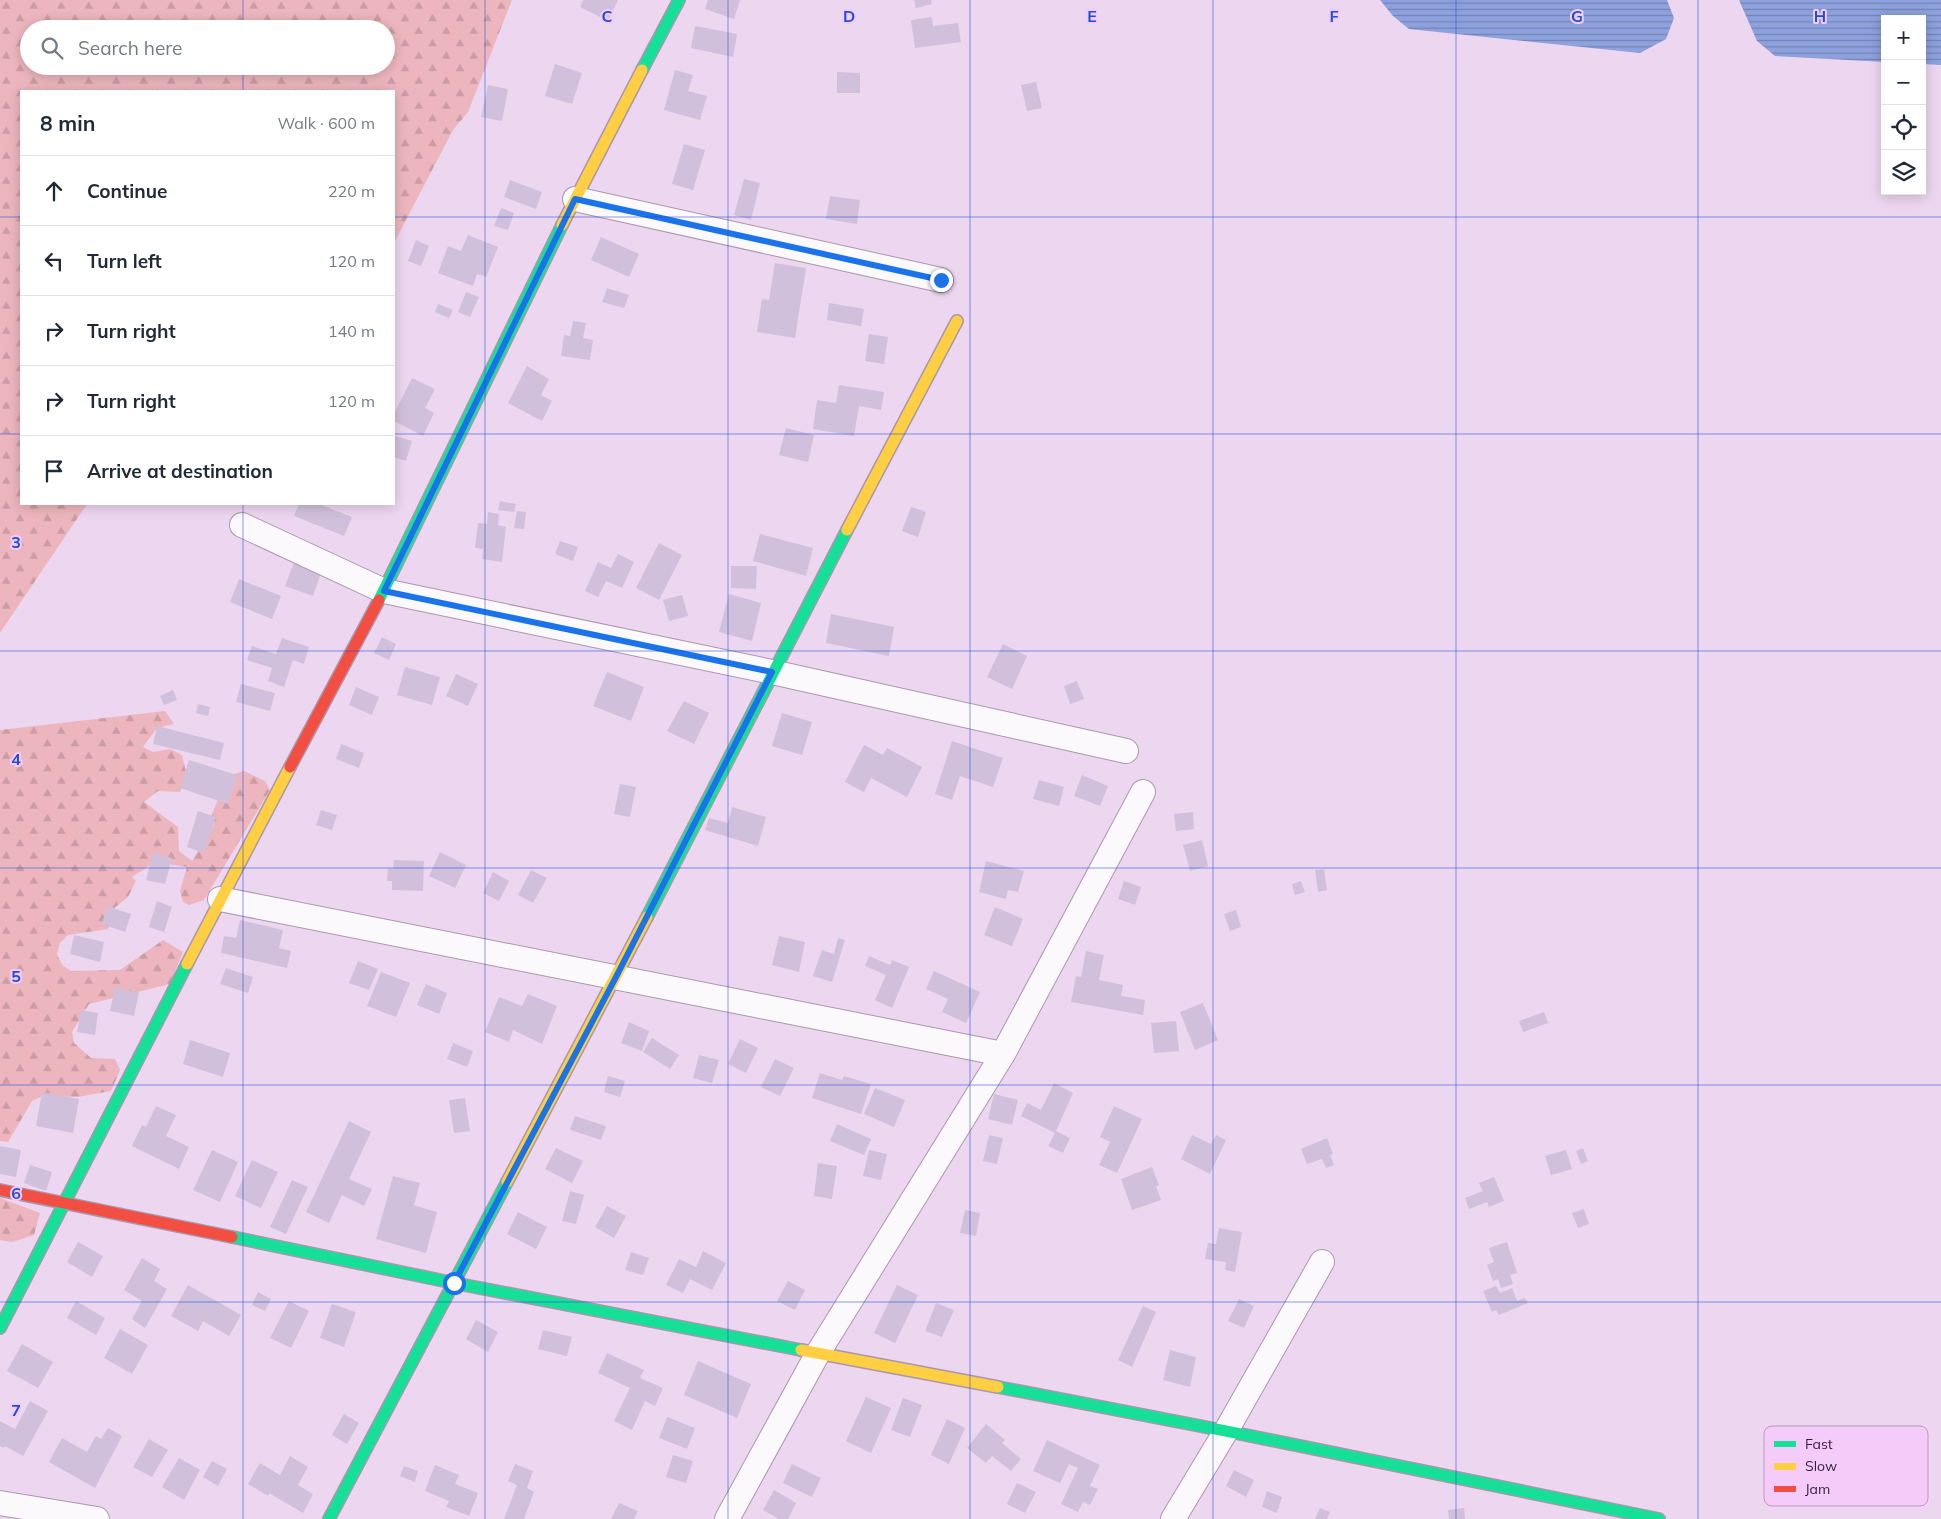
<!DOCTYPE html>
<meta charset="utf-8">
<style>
:root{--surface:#fff;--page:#f2f2f3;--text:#1f2937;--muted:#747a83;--line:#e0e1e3}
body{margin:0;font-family:Mulish,sans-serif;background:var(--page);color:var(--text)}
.controls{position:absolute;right:15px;top:15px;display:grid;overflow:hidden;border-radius:0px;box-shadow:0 2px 12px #0003}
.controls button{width:45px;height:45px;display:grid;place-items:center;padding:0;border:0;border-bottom:1px solid var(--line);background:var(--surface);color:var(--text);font:25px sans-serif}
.stop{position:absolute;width:15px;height:15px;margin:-11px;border:4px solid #1a73e8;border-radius:50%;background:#fff}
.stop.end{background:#1a73e8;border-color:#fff;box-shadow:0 1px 5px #0008}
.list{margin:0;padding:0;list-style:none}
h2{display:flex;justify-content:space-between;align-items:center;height:65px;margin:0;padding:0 20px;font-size:21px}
h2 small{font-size:16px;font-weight:400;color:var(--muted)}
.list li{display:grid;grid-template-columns:32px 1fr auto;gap:15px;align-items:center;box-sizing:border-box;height:70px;padding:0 20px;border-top:1px solid var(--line)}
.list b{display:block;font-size:19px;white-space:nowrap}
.list em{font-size:16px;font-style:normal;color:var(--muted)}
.icon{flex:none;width:28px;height:28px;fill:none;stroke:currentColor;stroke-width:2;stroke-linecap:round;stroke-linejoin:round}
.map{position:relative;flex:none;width:1941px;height:1519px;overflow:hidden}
.search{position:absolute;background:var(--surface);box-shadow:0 2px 12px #0003;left:20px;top:20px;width:375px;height:55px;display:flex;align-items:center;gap:12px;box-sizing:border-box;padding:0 18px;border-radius:28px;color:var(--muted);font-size:19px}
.panel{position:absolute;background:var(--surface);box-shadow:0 2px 12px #0003;left:20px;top:90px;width:375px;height:415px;border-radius:0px}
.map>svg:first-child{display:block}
.forest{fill:url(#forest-firs);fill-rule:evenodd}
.water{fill:url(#water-rules)}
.building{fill:#d1c0dc}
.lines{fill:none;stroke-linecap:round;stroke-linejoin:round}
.street-casing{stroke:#aa97ad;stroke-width:26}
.fast-casing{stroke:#aa97ad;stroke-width:14}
.slow-casing{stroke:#aa97ad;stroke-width:14}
.jam-casing{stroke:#aa97ad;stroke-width:14}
.street{stroke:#fcf9fd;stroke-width:24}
.fast{stroke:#16e098;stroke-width:11}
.slow{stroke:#ffcf43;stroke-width:11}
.jam{stroke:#f24e42;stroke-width:11}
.route{stroke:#1a73e8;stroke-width:6}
.grid{fill:none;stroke:#1d4ed8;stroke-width:1;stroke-opacity:0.55}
.key{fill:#f5cbfa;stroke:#bb97bf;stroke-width:1}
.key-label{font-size:14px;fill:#331f35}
.grid-label{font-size:16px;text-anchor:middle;font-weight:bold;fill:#1d4ed8;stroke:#f5cbfa;stroke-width:4;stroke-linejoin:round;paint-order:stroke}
</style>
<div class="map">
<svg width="1941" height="1519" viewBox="0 0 1941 1519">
<defs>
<pattern id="forest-firs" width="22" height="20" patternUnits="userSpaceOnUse" patternTransform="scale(1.25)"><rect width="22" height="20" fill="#edb6be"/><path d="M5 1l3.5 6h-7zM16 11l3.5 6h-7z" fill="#cc9ca4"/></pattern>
<pattern id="water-rules" width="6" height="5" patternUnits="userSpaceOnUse" patternTransform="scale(1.25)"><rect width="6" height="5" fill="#8da1dd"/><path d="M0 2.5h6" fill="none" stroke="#7483b4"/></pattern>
</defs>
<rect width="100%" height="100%" fill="#edd6f0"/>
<!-- forest -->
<g class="forest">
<path d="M0,0H512L468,112L453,130L394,243V91H21V504H87L0,633ZM29,29H386V66H29Z"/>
<path d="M165,711L174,724L157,728L143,747L153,752L170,749L182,755L187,776L180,792L158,791L144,802L178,827L179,851L192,861L214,825L212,814L228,776L244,771L265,781L270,790L204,900L189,905L183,902L180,891L187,867L155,862L132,877L136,881L128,897L107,914L111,924L108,929L68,935L60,943L57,954L62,965L71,971L120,970L163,940L183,952L170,984L89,1004L72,1032L74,1043L91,1058L115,1059L120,1070L111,1091L78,1097L43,1096L32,1101L8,1142L0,1141V730Z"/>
<path d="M0,1198L40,1213L34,1235L12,1242L0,1240Z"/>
</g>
<!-- water -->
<g class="water">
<path d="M1380,0H1667L1674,18L1666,39L1640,53L1409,29L1393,16Z"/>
<path d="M1739,0H1941V65L1922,64V19H1885V62L1775,56L1757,41Z"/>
</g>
<!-- building -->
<g class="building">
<path d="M583,0H618L608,21L580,7Z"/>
<path d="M708,0H740L734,19L705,9Z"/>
<path d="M914,0H931L932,4L916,8Z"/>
<path d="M932,17L933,26L958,23L961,42L915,48L911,20Z"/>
<path d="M695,26L737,34L733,57L691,48Z"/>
<path d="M555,64L582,73L572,104L545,96Z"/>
<path d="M675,70L693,75L688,91L707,96L700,120L664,110Z"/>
<path d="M837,72L860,73V93H837Z"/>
<path d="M1036,82L1042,108L1027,111L1021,85Z"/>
<path d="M488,85L508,89L502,121L481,117Z"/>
<path d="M684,144L705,150L693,190L672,184Z"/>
<path d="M744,179L760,183L751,220L734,215Z"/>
<path d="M510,180L542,192L536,209L504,197Z"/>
<path d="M830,196L860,200L857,224L826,219Z"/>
<path d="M501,208L514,213L508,230L494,226Z"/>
<path d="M468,235L498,247L486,277L477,274L473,286L438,273L448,246L461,251Z"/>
<path d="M601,237L639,254L629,277L591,260Z"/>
<path d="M416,240L429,246L421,266L408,261Z"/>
<path d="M775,263L806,268L795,338L757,332L762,299L769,300Z"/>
<path d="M607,288L629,295L624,308L602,302Z"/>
<path d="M466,292L479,297L470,317L458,312Z"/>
<path d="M829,303L864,309L861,326L827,320Z"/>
<path d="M438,304L453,310L449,318L435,312Z"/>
<path d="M573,321L586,323L583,338L593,340L590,360L561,356L564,335L570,336Z"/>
<path d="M869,334L888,337L884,364L865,361Z"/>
<path d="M527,366L549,379L541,395L552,401L542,421L508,403Z"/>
<path d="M412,378L435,389L425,408L434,413L423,436L394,421V414Z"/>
<path d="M839,385L884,392L881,410L859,406L854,436L813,429L817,400L836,403Z"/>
<path d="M786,428L814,435L808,462L779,455Z"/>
<path d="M395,436L412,441L406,461L394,457Z"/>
<path d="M500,501L516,504L514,512L498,510Z"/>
<path d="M299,504H319L352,517L344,536L294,516Z"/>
<path d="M911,507L926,512L918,537L902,531Z"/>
<path d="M517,511L526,512L524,529L514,528Z"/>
<path d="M488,512L499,514L498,525L506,527L502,562L482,559L483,549L475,548L478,523L487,524Z"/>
<path d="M760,534L813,548L806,576L753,561Z"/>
<path d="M560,541L578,547L573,561L555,554Z"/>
<path d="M659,543L682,555L659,600L636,588Z"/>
<path d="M618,554L634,562L622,588L606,581L598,597L585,591L598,562L611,568Z"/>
<path d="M296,557L323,567L313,596L285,586Z"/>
<path d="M731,566H757L756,589L731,588Z"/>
<path d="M239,579L281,596L272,619L230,602Z"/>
<path d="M729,594L761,603L752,641L719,632Z"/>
<path d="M682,595L688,616L669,621L663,600Z"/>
<path d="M831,614L894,627L889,656L826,643Z"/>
<path d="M382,637L396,644L389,660L374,653Z"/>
<path d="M282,638L309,647L304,664L293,660L284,687L268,681L272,668L247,660L252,646L276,654Z"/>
<path d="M1003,644L1027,656L1012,689L987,677Z"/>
<path d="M405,667L440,677L432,705L397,695Z"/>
<path d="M607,672L644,687L631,721L593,706Z"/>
<path d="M456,674L478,684L468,706L446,696Z"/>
<path d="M1077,681L1084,699L1070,704L1064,686Z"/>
<path d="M241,684L275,693L270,711L236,702Z"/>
<path d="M356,687L379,697L372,715L349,705Z"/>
<path d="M173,690L177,700L164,705L160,696Z"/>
<path d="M684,701L709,713L694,744L667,731Z"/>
<path d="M198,704L210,707L208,716L196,713Z"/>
<path d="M782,713L812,722L802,755L772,746Z"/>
<path d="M157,726L224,743L220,760L153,744Z"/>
<path d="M952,741L1003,758L993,787L960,776L952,800L935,794Z"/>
<path d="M341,744L364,753L359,768L336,759Z"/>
<path d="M864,745L883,755L887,748L922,767L907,797L871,778L864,792L845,782Z"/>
<path d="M189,760L237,775L228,804L180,788Z"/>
<path d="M1082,775L1108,786L1100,806L1074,796Z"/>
<path d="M1039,780L1064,787L1059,806L1033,799Z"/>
<path d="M620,784L636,787L630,817L614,814Z"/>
<path d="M732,807L766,817L758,846L705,830L709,818L728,823Z"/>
<path d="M321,810L337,815L332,830L316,825Z"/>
<path d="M198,811L216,817L204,853L187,847Z"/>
<path d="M1193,812L1194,829L1176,831L1174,814Z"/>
<path d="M1202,840L1208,866L1190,871L1183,845Z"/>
<path d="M440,852L466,865L455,888L429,876Z"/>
<path d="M153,853L172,858L165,884L146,880Z"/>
<path d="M394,860L424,861L423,891L392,890V881H387L388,868L393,869Z"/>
<path d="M986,861L1024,871L1018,892L1008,890L1006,899L979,892Z"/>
<path d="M1324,869L1327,890L1318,892L1315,870Z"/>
<path d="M531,870L547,878L533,903L518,895Z"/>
<path d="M493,872L509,881L499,901L483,893Z"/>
<path d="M1124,881L1141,887L1135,905L1118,899Z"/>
<path d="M1301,881L1305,892L1295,895L1292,884Z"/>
<path d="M157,901L172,907L164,932L149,927Z"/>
<path d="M107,906L131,914L125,932L102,924Z"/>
<path d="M995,907L1023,919L1012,946L984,935Z"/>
<path d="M1236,910L1241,927L1230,931L1224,914Z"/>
<path d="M240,920L283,930L279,948L291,951L287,968L221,953L224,936L236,938Z"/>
<path d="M74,935L104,942L100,962L70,954Z"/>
<path d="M779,936L805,942L799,972L772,965Z"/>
<path d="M838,938L845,940L832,982L813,976L822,950L834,954Z"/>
<path d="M1086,951L1104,955L1099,980L1123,985L1121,996L1145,1000L1143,1015L1071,1002L1076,976L1081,977Z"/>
<path d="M869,956L890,965L892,960L909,967L892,1008L875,1000L886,975L865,966Z"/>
<path d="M358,961L378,969L369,990L349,983Z"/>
<path d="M226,968L253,977L248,993L220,984Z"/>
<path d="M934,971L980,992L966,1023L942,1012L948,999L926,989Z"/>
<path d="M381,972L410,983L396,1017L367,1006Z"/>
<path d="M426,984L447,993L439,1014L417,1005Z"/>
<path d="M115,988L139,992L134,1016L110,1011Z"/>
<path d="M528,994L557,1006L542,1044L513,1030L509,1042L485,1032L499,997L522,1006Z"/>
<path d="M1203,1003L1218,1040L1195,1050L1180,1012Z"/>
<path d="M81,1010L98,1013L95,1035L77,1032Z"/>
<path d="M1544,1012L1548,1023L1523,1032L1519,1021Z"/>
<path d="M1176,1021L1179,1051L1154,1053L1151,1023Z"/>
<path d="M629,1022L649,1031L642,1051L621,1043Z"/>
<path d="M652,1038L679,1055L670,1069L643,1052Z"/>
<path d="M740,1039L758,1048L746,1073L728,1064Z"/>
<path d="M190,1040L230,1053L223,1077L183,1064Z"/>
<path d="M453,1043L473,1051L467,1067L447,1059Z"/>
<path d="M699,1055L719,1060L712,1083L693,1078Z"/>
<path d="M775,1059L794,1068L780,1096L761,1087Z"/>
<path d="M820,1073L842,1080L844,1076L871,1084L861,1114L812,1098Z"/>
<path d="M608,1076L625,1081L620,1097L604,1092Z"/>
<path d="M1054,1083L1073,1093L1056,1131L1070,1138L1063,1153L1048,1146L1055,1133L1021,1116L1027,1103L1041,1110Z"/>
<path d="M875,1088L905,1100L894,1127L864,1114Z"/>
<path d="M42,1092L79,1099L73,1133L36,1126Z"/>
<path d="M994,1094L1018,1100L1012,1125L988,1119Z"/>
<path d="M465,1098L470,1131L454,1133L449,1100Z"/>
<path d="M156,1106L176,1115L166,1136L189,1147L179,1169L132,1146L142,1125L146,1127Z"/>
<path d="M1114,1106L1142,1119L1117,1173L1099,1165L1110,1142L1100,1137Z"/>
<path d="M575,1116L606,1126L601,1140L570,1130Z"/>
<path d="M349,1121L371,1132L349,1179L372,1189L364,1206L342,1195L329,1223L306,1212Z"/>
<path d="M837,1124L871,1139L864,1155L830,1141Z"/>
<path d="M989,1135L1003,1138L997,1164L983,1161Z"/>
<path d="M1192,1135L1211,1144L1216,1135L1226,1140L1210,1174L1181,1159Z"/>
<path d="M1327,1138L1333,1154L1330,1155L1334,1165L1326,1168L1322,1159L1307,1164L1301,1149Z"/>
<path d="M0,1146L21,1150L16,1177L0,1174Z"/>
<path d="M556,1148L583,1161L572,1183L545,1169Z"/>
<path d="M1583,1148L1588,1161L1581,1164L1576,1151Z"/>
<path d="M212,1150L238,1162L220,1202L193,1190Z"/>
<path d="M869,1150L887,1154L881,1180L863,1176Z"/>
<path d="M1566,1150L1572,1169L1551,1175L1545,1156Z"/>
<path d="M252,1160L278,1172L261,1208L235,1196Z"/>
<path d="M818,1163L837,1166L832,1199L814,1196Z"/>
<path d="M30,1165L52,1172L46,1191L24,1183Z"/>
<path d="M1152,1167L1159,1185L1156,1186L1161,1200L1132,1210L1121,1179Z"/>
<path d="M393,1176L420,1183L414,1205L437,1212L426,1253L376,1239Z"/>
<path d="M1494,1177L1504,1201L1489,1207L1487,1202L1469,1209L1465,1198L1483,1191L1479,1183Z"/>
<path d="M292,1180L308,1187L286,1234L270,1227Z"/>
<path d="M570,1191L584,1195L576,1224L562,1221Z"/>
<path d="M607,1206L626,1216L614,1238L595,1227Z"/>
<path d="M1584,1209L1589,1224L1578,1228L1572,1213Z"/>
<path d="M965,1210L980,1213L976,1236L960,1233Z"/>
<path d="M518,1212L547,1227L536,1249L507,1234Z"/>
<path d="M1219,1228L1242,1232L1235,1272L1225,1270L1226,1262L1205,1259L1208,1243L1216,1244Z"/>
<path d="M78,1242L103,1256L92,1277L67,1262Z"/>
<path d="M1507,1242L1517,1273L1510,1275L1513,1284L1501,1288L1498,1279L1493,1281L1487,1265L1494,1262L1489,1248Z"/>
<path d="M703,1251L726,1263L712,1290L690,1279L683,1293L666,1285L679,1259L696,1267Z"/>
<path d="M631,1252L649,1258L643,1275L625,1270Z"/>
<path d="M142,1258L160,1269L154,1281L167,1289L145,1328L132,1319L142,1301L124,1290Z"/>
<path d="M788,1281L805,1290L795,1310L777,1301Z"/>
<path d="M188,1285L241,1315L229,1336L203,1321L198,1331L171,1316Z"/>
<path d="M897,1285L918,1295L895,1343L874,1333Z"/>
<path d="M1496,1286L1500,1293L1512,1288L1517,1301L1525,1298L1528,1303L1499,1315L1496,1310L1492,1312L1483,1291Z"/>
<path d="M258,1292L271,1299L265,1311L252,1305Z"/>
<path d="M1239,1299L1254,1306L1244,1328L1228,1321Z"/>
<path d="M76,1301L105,1318L96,1335L67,1318Z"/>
<path d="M289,1301L309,1311L291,1348L270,1338Z"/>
<path d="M936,1303L954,1310L942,1337L925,1331Z"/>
<path d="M332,1304L356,1312L344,1347L320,1338Z"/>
<path d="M1143,1306L1156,1312L1132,1367L1118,1360Z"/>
<path d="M476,1320L498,1332L488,1352L466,1339Z"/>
<path d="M120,1329L148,1345L132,1374L104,1358Z"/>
<path d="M543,1330L572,1337L567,1356L538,1349Z"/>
<path d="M22,1344L53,1362L38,1388L7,1371Z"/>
<path d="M1170,1350L1196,1357L1190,1387L1163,1380Z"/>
<path d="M607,1353L644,1370L640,1378L663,1388L655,1406L645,1401L632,1430L614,1421L630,1388L598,1373Z"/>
<path d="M698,1361L751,1384L737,1418L684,1395Z"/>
<path d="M866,1397L891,1408L871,1453L846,1441Z"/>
<path d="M903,1398L922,1405L910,1437L891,1430Z"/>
<path d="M30,1401L48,1411L23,1456L5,1446L4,1448L0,1446V1421L15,1429Z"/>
<path d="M344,1414L359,1423L347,1444L332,1435Z"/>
<path d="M667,1417L695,1428L687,1449L659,1438Z"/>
<path d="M947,1419L965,1428L949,1464L931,1455Z"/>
<path d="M986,1424L1005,1440L1002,1443L1021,1459L1011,1471L992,1456L986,1463L967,1448Z"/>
<path d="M108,1428L122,1436L95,1488L49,1462L62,1438L87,1452L96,1436L101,1439Z"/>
<path d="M149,1439L168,1450L152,1477L133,1467Z"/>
<path d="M1047,1440L1100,1465L1090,1486L1098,1489L1090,1505L1083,1502L1078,1512L1061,1504L1078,1468L1069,1464L1060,1483L1033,1471Z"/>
<path d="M673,1455L693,1461L686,1483L666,1477Z"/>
<path d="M290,1456L308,1467L298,1485L313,1494L303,1513L269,1493L268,1496L248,1484L260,1463L280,1475Z"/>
<path d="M179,1458L200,1470L184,1500L162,1487Z"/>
<path d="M212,1461L227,1469L218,1486L203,1477Z"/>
<path d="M515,1464L533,1471L527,1488L534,1492L524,1519H504L517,1485L508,1481Z"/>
<path d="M792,1464L821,1478L812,1497L783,1483Z"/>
<path d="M435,1465L459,1475L455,1484L478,1493L469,1516L446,1507L449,1501L425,1491Z"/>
<path d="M404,1466L418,1471L415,1482L400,1476Z"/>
<path d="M1234,1470L1254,1480L1246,1497L1226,1486Z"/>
<path d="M1017,1483L1036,1492L1025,1513L1007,1504Z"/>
<path d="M774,1490L796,1503L788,1519H779L763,1510Z"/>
<path d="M1267,1491L1282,1497L1277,1513L1262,1507Z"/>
<path d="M619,1503L638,1511L634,1519H611Z"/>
<path d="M1320,1508L1330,1512L1327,1519H1315Z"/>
<path d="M1464,1508L1465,1519H1449L1448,1510Z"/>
</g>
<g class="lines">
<defs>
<g id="street">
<path d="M575,199L941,280"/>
<path d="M242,525L384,591L772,672L1126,751"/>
<path d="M220,899L1003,1054"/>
<path d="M0,1503L97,1519"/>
<path d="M727,1519L818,1353L1003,1054L1143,792"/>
<path d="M1173,1519L1226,1431L1322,1262"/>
</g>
<g id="fast">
<path d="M642,70L679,0"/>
<path d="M379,600L562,225"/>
<path d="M647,917L847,530"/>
<path d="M232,1237L454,1283L801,1350"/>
<path d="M0,1328L187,964"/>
<path d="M998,1387L1226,1431L1659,1519"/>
<path d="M329,1519L507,1182"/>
</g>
<g id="slow">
<path d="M562,225L642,70"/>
<path d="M847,530L957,321"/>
<path d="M187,964L290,767"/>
<path d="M507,1182L647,917"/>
<path d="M801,1350L998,1387"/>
</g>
<g id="jam">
<path d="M290,767L379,600"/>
<path d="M0,1190L232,1237"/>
</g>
</defs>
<!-- street casing -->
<use href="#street" class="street-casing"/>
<!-- fast casing -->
<use href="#fast" class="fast-casing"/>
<!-- slow casing -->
<use href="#slow" class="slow-casing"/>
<!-- jam casing -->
<use href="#jam" class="jam-casing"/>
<!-- street -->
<use href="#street" class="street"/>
<!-- fast -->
<use href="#fast" class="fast"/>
<!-- slow -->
<use href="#slow" class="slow"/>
<!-- jam -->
<use href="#jam" class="jam"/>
</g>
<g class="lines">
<!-- route -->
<path class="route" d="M454,1283L616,977L772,672L384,591L575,199L941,280"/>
</g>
<!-- grid -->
<path class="grid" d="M243,0V29M485,0V1519M728,0V1519M970,0V1519M1213,0V1519M1456,0V1519M1698,0V1519M243,66V91M0,217H21M394,217H1941M0,434H21M394,434H1941M243,504V1519M0,651H1941M0,868H1941M0,1085H1941M0,1302H1941"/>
<!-- legend -->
<rect x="1764" y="1426" width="164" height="80" rx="8" class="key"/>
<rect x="1774" y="1441" width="22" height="6" fill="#16e098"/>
<rect x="1774" y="1463" width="22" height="7" fill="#ffcf43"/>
<rect x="1774" y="1486" width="22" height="6" fill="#f24e42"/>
<g class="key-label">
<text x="1805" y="1449">Fast</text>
<text x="1805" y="1471">Slow</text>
<text x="1805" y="1494">Jam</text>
</g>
<g class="grid-label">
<text x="607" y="22">C</text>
<text x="849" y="22">D</text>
<text x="1092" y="22">E</text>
<text x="1334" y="22">F</text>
<text x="1577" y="22">G</text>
<text x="1820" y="22">H</text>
<text x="16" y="548">3</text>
<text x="16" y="765">4</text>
<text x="16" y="982">5</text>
<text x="16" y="1199">6</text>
<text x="16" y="1416">7</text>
</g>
</svg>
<div class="controls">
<button>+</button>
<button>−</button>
<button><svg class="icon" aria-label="locate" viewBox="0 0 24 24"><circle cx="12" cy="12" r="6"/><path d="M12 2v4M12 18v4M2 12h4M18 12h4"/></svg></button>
<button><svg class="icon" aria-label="layers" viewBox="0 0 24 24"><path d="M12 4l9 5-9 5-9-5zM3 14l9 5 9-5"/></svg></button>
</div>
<div class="stop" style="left:454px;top:1283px"></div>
<div class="stop end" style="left:941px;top:280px"></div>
<div class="search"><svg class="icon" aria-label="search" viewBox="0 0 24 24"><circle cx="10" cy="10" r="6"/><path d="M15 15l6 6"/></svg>Search here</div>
<section class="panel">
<h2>8 min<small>Walk · 600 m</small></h2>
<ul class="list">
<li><svg class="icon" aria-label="ahead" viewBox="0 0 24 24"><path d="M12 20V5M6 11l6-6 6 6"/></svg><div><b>Continue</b></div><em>220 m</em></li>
<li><svg class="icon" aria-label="left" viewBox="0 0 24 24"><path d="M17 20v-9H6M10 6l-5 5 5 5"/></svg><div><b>Turn left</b></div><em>120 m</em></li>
<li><svg class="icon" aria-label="right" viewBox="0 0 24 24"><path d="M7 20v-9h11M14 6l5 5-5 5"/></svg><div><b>Turn right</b></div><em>140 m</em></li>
<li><svg class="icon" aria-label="right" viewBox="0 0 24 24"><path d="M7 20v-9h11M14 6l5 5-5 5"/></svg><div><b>Turn right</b></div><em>120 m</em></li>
<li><svg class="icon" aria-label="arrive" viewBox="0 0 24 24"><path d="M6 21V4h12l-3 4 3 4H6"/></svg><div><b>Arrive at destination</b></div></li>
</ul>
</section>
</div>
